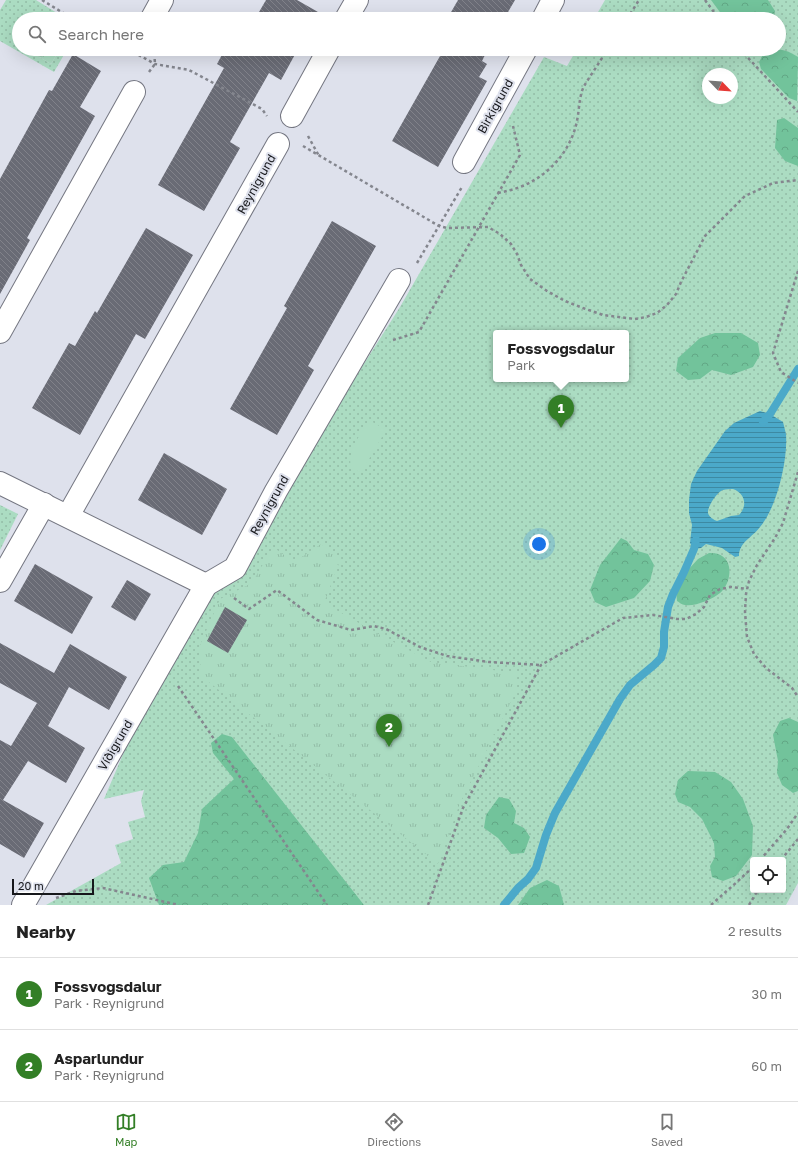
<!DOCTYPE html>
<meta charset="utf-8">
<style>
:root{--surface:#fff;--page:#f6f6f6;--text:#222;--muted:#767676;--line:#e0e0e0;--accent:#337f26}
body{margin:0;font-family:"Golos Text",sans-serif;background:var(--page);color:var(--text)}
.controls{position:absolute;right:12px;bottom:12px;display:grid;overflow:hidden;border-radius:4px;box-shadow:0 4px 16px #0002}
.controls button{width:36px;height:36px;display:grid;place-items:center;padding:0;border:0;border-bottom:1px solid var(--line);background:var(--surface);color:var(--text);font:20px sans-serif}
.compass{position:absolute;left:702px;top:68px;width:36px;height:36px;border-radius:50%;background:var(--surface);box-shadow:0 4px 16px #0002;rotate:115deg}
.scale{position:absolute;left:12px;bottom:10px;width:82px;box-sizing:border-box;padding-left:4px;border:2px solid #16171b;border-top:0;font-size:11px;line-height:14px;white-space:nowrap;color:#16171b;-webkit-text-stroke:3px #dee1ec;paint-order:stroke}
.you{position:absolute;left:539px;top:544px;width:14px;height:14px;margin:-10px;border:3px solid #fff;border-radius:50%;background:#1a73e8;box-shadow:0 0 0 6px #1a73e833}
.badge{display:grid;place-items:center;width:26px;height:26px;border-radius:50%;background:var(--accent);color:#fff;font-size:13px;font-weight:700}
.pin{position:absolute;translate:-50% -33px;filter:drop-shadow(0 1px 2px #0008)}
.pin::after{content:'';position:absolute;top:21px;width:14px;height:12px;background:inherit;clip-path:polygon(0 0,100% 0,50% 100%)}
.popup{position:absolute;left:493px;top:330px;width:136px;height:52px;box-sizing:border-box;display:grid;place-content:center;border-radius:4px;background:var(--surface);filter:drop-shadow(0 1px 3px #0005);font-size:13px;white-space:nowrap;color:var(--muted)}
.popup b{font-size:15px;color:var(--text)}
.popup::after{content:'';position:absolute;left:50%;top:100%;margin-left:-8px;border:8px solid transparent;border-top-color:var(--surface)}
.list{margin:0;padding:0;list-style:none}
h2{display:flex;justify-content:space-between;align-items:center;height:52px;margin:0;padding:0 16px;font-size:17px}
h2 small{font-size:13px;font-weight:400;color:var(--muted)}
.list li{display:grid;grid-template-columns:26px 1fr auto;gap:12px;align-items:center;box-sizing:border-box;height:72px;padding:0 16px;border-top:1px solid var(--line)}
.list b{display:block;font-size:15px;white-space:nowrap}
.list p{margin:0;font-size:13px;white-space:nowrap;color:var(--muted)}
.list em{font-size:13px;font-style:normal;color:var(--muted)}
.icon{flex:none;width:22px;height:22px;fill:none;stroke:currentColor;stroke-width:2;stroke-linecap:round;stroke-linejoin:round}
.map{position:relative;flex:none;width:798px;height:905px;overflow:hidden}
.search{position:absolute;background:var(--surface);box-shadow:0 4px 16px #0002;left:12px;right:12px;top:12px;height:44px;display:flex;align-items:center;gap:10px;box-sizing:border-box;padding:0 14px;border-radius:22px;color:var(--muted);font-size:15px}
.sheet{height:196px;background:var(--surface)}
nav{display:flex;justify-content:space-around;align-items:center;box-sizing:border-box;height:56px;border-top:1px solid var(--line);background:var(--surface);font-size:11px;color:var(--muted)}
nav a{display:grid;justify-items:center;gap:2px}
nav .on{color:var(--accent)}
.map>svg:first-child{display:block}
.grass{fill:url(#grass-dots);fill-rule:evenodd}
.forest{fill:url(#forest-crowns)}
.park{fill:url(#park-tufts)}
.pitch{fill:#abdcc2}
.water{fill:url(#water-rules);fill-rule:evenodd}
.lines{fill:none;stroke-linecap:round;stroke-linejoin:round}
.stream{stroke:#4ba9c9;stroke-width:8}
.building{fill:url(#building-back-hatch)}
.street-casing{stroke:#757782;stroke-width:24}
.path{stroke:#84868e;stroke-width:2.5;stroke-dasharray:3 3;stroke-linecap:butt}
.street{stroke:#fff;stroke-width:22}
.labels{text-anchor:middle;dominant-baseline:central;stroke-width:4;stroke-linejoin:round;paint-order:stroke}
.street-label{font-size:12px;fill:#16171b;stroke:#dee1ec}
</style>
<div class="map">
<svg width="798" height="905" viewBox="0 0 798 905">
<defs>
<pattern id="grass-dots" width="8" height="8" patternUnits="userSpaceOnUse"><rect width="8" height="8" fill="#abdcc2"/><path d="M2 2h.1M6 6h.1" fill="none" stroke="#92bca6" stroke-width="1.8" stroke-linecap="round"/></pattern>
<pattern id="forest-crowns" width="20" height="18" patternUnits="userSpaceOnUse"><rect width="20" height="18" fill="#72c39b"/><path d="M2 6a3 3 0 1 1 6 0M12 15a3 3 0 1 1 6 0" fill="none" stroke="#62a785"/></pattern>
<pattern id="park-tufts" width="24" height="20" patternUnits="userSpaceOnUse"><rect width="24" height="20" fill="#abdcc2"/><path d="M3 7l-1-3M5 7V3M7 7l1-3M15 17l-1-3M17 17v-4M19 17l1-3" fill="none" stroke="#92bca6"/></pattern>
<pattern id="water-rules" width="6" height="5" patternUnits="userSpaceOnUse"><rect width="6" height="5" fill="#4ba9c9"/><path d="M0 2.5h6" fill="none" stroke="#3d89a2"/></pattern>
<pattern id="building-back-hatch" width="6" height="6" patternUnits="userSpaceOnUse"><rect width="6" height="6" fill="#696b75"/><path d="M-1 5l2 2M0 0l6 6M5-1l2 2" fill="none" stroke="#81828a"/></pattern>
</defs>
<rect width="100%" height="100%" fill="#dee1ec"/>
<!-- grass -->
<g class="grass">
<path d="M6,0H36L65,18L66,19H52L44,14L41,19H19V49H26L51,64L60,49H70L65,53L54,72L0,41V10Z"/>
<path d="M605,0H798V883L786,905H46L121,863L115,845L133,839L128,822L145,817L141,801L144,790L104,799L160,667L204,591L235,567L400,307L544,57L567,66L577,49H779V19H594ZM708,74H732V98H708ZM496,333H626V379H496ZM753,860H783V890H753Z"/>
<path d="M0,505L18,514L0,550Z"/>
</g>
<!-- forest -->
<g class="forest">
<path d="M711,0H768L775,11L773,19H725Z"/>
<path d="M772,49C782,49 789,51 798,57L797,101L789,98L761,69L759,62L764,53Z"/>
<path d="M784,118L798,128V166L785,161L775,148L777,120Z"/>
<path d="M715,333H741L758,343L760,355L753,367L731,375L712,370L700,379L688,380L676,371L678,358L700,338Z"/>
<path d="M621,538L627,541L634,550L648,554L654,565L650,581L634,598L606,607L595,602L590,590L600,565Z"/>
<path d="M709,553C712,553 716,553 718,554C735,560 731,584 720,593C713,599 694,607 685,605C682,605 679,602 677,601L676,591L687,571L698,559Z"/>
<path d="M789,718L798,722V791L793,793L782,785L777,773L778,761L773,735L780,721Z"/>
<path d="M222,734L232,737L364,905H159L149,878L163,865L184,862L198,833L202,809L234,779L213,753L211,743Z"/>
<path d="M688,771L715,772L731,782L743,799L753,826L752,855L736,876L723,881L712,877L710,866L715,857L714,843L702,819L690,807L678,802L675,794L678,780Z"/>
<path d="M499,797L509,799L516,811L514,823L524,828L530,837L524,853L511,854L498,838L484,828L486,815Z"/>
<path d="M547,880L559,886L564,905H518L530,888Z"/>
</g>
<!-- park -->
<g class="park">
<path d="M26,49H60L51,64Z"/>
<path d="M321,544L341,558L324,603L371,630L431,662L516,673L517,690L460,803L438,864L200,675V645L220,599L252,583L273,547L294,562Z"/>
</g>
<!-- pitch -->
<path class="pitch" d="M369,420L386,430L361,473L351,467C347,451 361,434 369,420Z"/>
<!-- water -->
<path class="water" d="M760,411L770,414L783,422C784,426 785,430 786,434C788,460 777,507 760,527C753,537 739,542 739,556L735,557L722,548L706,544L701,548L694,549L690,543L692,525L689,513V500L691,484L697,471L725,431L734,423ZM733,489C745,493 748,506 739,515L731,516L717,521C714,520 709,517 708,513C707,507 717,492 723,490C726,489 730,489 733,489Z"/>
<g class="lines">
<!-- stream -->
<g class="stream">
<path d="M763,422L770,414L798,369"/>
<path d="M504,905L518,888L528,879L536,868L546,835L555,813L620,699L630,685L654,665L661,658L664,647V632L668,607L673,594L684,572L694,549L696,540"/>
</g>
</g>
<!-- building -->
<g class="building">
<path d="M266,0H297L318,12L314,19H255Z"/>
<path d="M458,0H515L504,19H458L450,14Z"/>
<path d="M225,49H298L281,80L269,73L230,142L240,148L204,211L158,185L224,68L217,64Z"/>
<path d="M444,49H488L482,61L487,64L479,77L487,81L438,167L392,141Z"/>
<path d="M73,54L101,71L80,107L95,116L27,238L30,240L0,294V179L49,90L52,91Z"/>
<path d="M332,221L376,246L308,366L314,370L277,435L230,409L287,308L284,306Z"/>
<path d="M146,228L193,255L145,339L136,334L80,435L32,408L69,343L75,346L95,311L97,313Z"/>
<path d="M164,453L227,489L202,535L138,500Z"/>
<path d="M35,564L93,597L72,634L14,601Z"/>
<path d="M127,580L151,594L135,621L111,607Z"/>
<path d="M225,607L247,620L228,653L207,641Z"/>
<path d="M0,643L54,673L70,644L127,677L109,710L69,687L48,726L85,748L66,783L28,761L3,800L44,823L24,858L0,844V740L11,746L37,703L0,683Z"/>
</g>
<g class="lines">
<defs>
<g id="street">
<path d="M152,18L162,0"/>
<path d="M346,19L357,0"/>
<path d="M543,19L553,0"/>
<path d="M292,116L329,49"/>
<path d="M464,162L526,49"/>
<path d="M0,332L134,92"/>
<path d="M0,483L206,585"/>
<path d="M68,516L278,144"/>
<path d="M0,581L44,504"/>
<path d="M23,905L206,585L235,568L276,491L399,280"/>
</g>
</defs>
<!-- street casing -->
<use href="#street" class="street-casing"/>
<!-- path -->
<g class="path">
<path d="M42,0L73,19"/>
<path d="M705,0L719,19"/>
<path d="M627,19L639,0"/>
<path d="M128,49L155,64L189,70L262,109L267,116"/>
<path d="M740,49L798,112"/>
<path d="M149,72L155,64L154,49"/>
<path d="M308,136L319,156"/>
<path d="M303,146L439,226L447,228L488,227L500,234L511,244L517,254L521,265L530,279L547,291L565,301L583,308L603,315L635,319L646,317L657,313L667,305L676,294L681,282L705,236L745,196L773,183L798,180"/>
<path d="M498,193C507,191 516,189 525,185C551,173 571,150 577,121C579,111 579,101 582,91C584,85 588,80 591,75C597,66 602,58 608,49"/>
<path d="M417,263L462,187"/>
<path d="M798,271L773,353L781,372L798,383"/>
<path d="M393,340L419,332L520,155L513,126"/>
<path d="M798,472L783,523L775,538L757,565L749,581L746,594L745,612L747,637L754,654L766,668L792,688L798,697"/>
<path d="M234,598L249,609L277,590L317,620L351,630L374,626L386,629L420,647L447,656L489,662L541,665"/>
<path d="M178,686L327,905"/>
<path d="M760,860L787,829L798,813"/>
<path d="M781,860L798,839"/>
<path d="M56,898L76,891L103,888L179,905"/>
<path d="M428,905L463,808L541,665L623,618L653,615L677,619H686L696,614L704,607L710,595L720,589L731,587L747,589"/>
<path d="M711,905L738,881L753,867"/>
<path d="M749,905L758,890"/>
</g>
<!-- street -->
<use href="#street" class="street"/>
</g>
<g class="labels">
<!-- street labels -->
<g class="street-label">
<text transform="translate(495 106) rotate(-61)">Birkigrund</text>
<text transform="translate(256 184) rotate(-61)">Reynigrund</text>
<text transform="translate(269 505) rotate(-61)">Reynigrund</text>
<text transform="translate(115 745) rotate(-60)">Víðigrund</text>
</g>
</g>
</svg>
<div class="controls">
<button><svg class="icon" aria-label="locate" viewBox="0 0 24 24"><circle cx="12" cy="12" r="6"/><path d="M12 2v4M12 18v4M2 12h4M18 12h4"/></svg></button>
</div>
<svg class="compass" viewBox="-18 -18 36 36"><path d="M0-13l5 13h-10z" fill="#e53935"/><path d="M0 13l5-13h-10z" fill="#767676"/></svg>
<div class="scale">20 m</div>
<div class="you"></div>
<div class="pin badge" style="left:561px;top:428px">1</div>
<div class="popup"><b>Fossvogsdalur</b>Park</div>
<div class="pin badge" style="left:389px;top:747px">2</div>
<div class="search"><svg class="icon" aria-label="search" viewBox="0 0 24 24"><circle cx="10" cy="10" r="6"/><path d="M15 15l6 6"/></svg>Search here</div>
</div>
<section class="sheet">
<h2>Nearby<small>2 results</small></h2>
<ul class="list">
<li><span class="badge">1</span><div><b>Fossvogsdalur</b><p>Park · Reynigrund</p></div><em>30 m</em></li>
<li><span class="badge">2</span><div><b>Asparlundur</b><p>Park · Reynigrund</p></div><em>60 m</em></li>
</ul>
</section>
<nav>
<a class="on"><svg class="icon" aria-label="map" viewBox="0 0 24 24"><path d="M3 6l6-2 6 2 6-2v14l-6 2-6-2-6 2zM9 4v14M15 6v14"/></svg>Map</a>
<a><svg class="icon" aria-label="directions" viewBox="0 0 24 24"><path d="M12 3l9 9-9 9-9-9zM9 14v-3h6M13 9l2 2-2 2"/></svg>Directions</a>
<a><svg class="icon" aria-label="saved" viewBox="0 0 24 24"><path d="M7 4h10v16l-5-4-5 4z"/></svg>Saved</a>
</nav>
